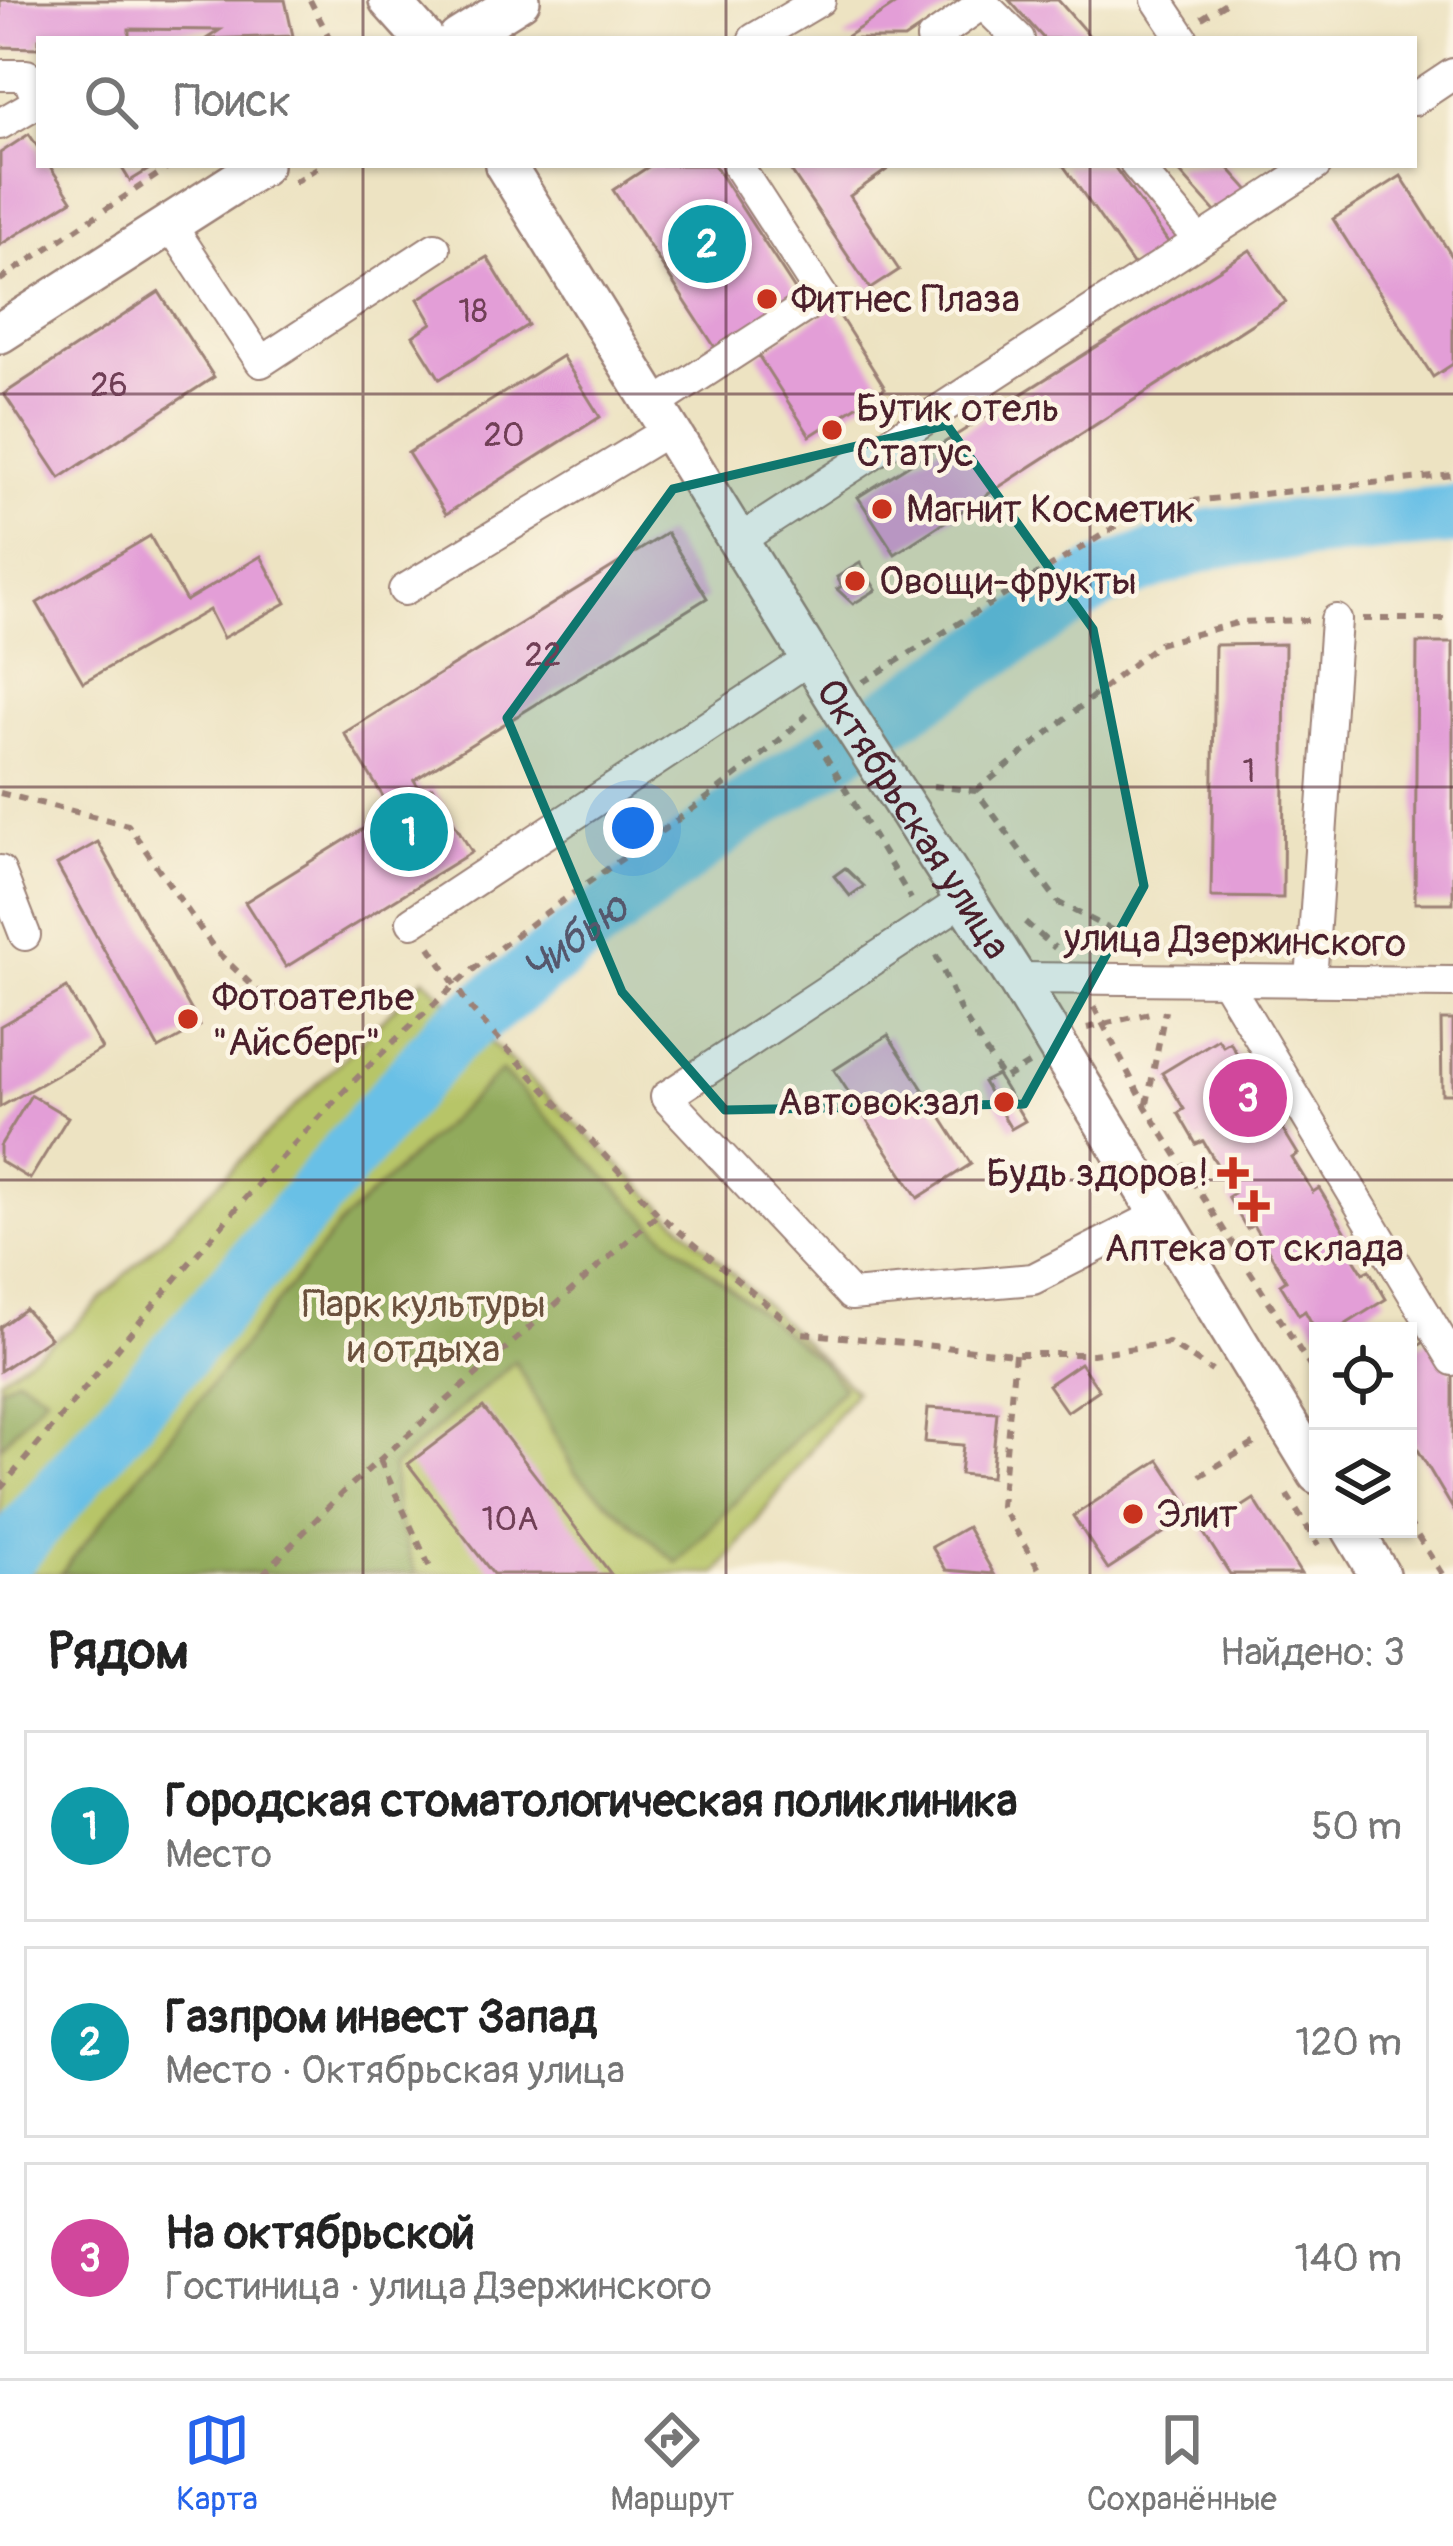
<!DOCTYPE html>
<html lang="ru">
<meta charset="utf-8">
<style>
:root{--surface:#fff;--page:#f6f6f6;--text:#222;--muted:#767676;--line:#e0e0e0;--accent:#2563eb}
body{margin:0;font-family:Pangolin,sans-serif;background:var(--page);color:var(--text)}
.controls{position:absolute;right:36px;bottom:36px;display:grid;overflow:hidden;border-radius:0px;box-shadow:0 3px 9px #0004}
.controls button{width:108px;height:108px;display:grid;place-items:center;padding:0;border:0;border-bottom:3px solid var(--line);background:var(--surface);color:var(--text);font:60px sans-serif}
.you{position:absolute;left:633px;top:828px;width:42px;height:42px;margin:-30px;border:9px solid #fff;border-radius:50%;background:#1a73e8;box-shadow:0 0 0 18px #1a73e833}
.badge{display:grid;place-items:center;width:78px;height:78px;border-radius:50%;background:var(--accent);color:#fff;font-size:39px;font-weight:700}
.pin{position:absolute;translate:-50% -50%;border:6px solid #fff;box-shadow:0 3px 12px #0006}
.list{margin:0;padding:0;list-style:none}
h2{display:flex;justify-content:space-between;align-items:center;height:156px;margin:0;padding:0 48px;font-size:51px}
h2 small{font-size:39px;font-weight:400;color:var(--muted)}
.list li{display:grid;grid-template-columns:78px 1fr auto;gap:36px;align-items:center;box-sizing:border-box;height:192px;margin:0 24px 24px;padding:0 24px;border:3px solid var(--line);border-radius:0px}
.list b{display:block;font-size:45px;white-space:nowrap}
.list p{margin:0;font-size:39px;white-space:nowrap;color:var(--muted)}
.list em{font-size:39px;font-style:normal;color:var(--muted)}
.icon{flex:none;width:66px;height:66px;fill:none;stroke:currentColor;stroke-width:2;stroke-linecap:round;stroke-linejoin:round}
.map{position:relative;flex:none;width:1453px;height:1574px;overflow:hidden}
.search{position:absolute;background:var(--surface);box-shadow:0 3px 9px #0004;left:36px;right:36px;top:36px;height:132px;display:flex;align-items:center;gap:30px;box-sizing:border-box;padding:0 42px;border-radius:0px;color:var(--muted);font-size:45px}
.sheet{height:804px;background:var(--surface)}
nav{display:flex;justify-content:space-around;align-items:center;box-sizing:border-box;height:168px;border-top:3px solid var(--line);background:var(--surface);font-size:33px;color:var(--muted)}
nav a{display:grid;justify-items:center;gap:6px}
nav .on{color:var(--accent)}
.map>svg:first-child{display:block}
.green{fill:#b7c568;stroke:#80724a;stroke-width:3}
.forest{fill:#91aa5c;stroke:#6e6444;stroke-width:3}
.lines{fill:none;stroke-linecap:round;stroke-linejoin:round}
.river{stroke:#69c0e6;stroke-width:60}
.building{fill:#e39ed7}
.minor-casing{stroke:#9c8176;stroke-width:34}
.major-casing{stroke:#9c8176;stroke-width:44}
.path{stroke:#9c8176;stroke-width:6;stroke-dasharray:9 9;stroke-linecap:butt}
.minor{stroke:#fff;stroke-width:30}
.major{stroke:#fff;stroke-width:39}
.marked{fill:#0f766e;fill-opacity:0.2;stroke:#0f766e;stroke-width:9;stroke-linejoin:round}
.grid{fill:none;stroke:#4a1f2b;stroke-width:3;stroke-opacity:0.55}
.poi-dot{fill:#c8321e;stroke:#fcf5e5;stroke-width:4.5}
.labels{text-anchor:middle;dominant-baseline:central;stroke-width:9;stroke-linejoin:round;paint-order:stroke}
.number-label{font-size:33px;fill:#703f56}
.poi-label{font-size:39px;fill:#4a1f2b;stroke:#fcf5e5;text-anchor:start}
.street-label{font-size:39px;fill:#4a1f2b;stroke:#fcf5e5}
.park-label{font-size:39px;fill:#6b513d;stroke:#fcf5e5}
.water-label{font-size:42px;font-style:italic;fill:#55576c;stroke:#fcf5e5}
</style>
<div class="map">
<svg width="1453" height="1574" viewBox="0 0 1453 1574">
<rect width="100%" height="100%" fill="#fcf5e5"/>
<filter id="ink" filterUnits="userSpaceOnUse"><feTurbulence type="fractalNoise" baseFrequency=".00833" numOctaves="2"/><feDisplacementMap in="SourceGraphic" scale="24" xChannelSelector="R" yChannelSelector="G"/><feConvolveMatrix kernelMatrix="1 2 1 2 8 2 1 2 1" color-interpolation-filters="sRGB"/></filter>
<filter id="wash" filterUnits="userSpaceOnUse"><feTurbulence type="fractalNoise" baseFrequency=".004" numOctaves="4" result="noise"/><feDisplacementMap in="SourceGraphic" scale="48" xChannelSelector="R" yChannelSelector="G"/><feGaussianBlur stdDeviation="2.7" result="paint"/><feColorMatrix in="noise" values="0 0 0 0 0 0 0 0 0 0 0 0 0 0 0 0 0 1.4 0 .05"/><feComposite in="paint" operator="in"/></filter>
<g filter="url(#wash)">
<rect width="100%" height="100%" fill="#ede3c2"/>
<!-- green -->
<path class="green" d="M424,978L855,1391L717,1574H0V1378L71,1329Z"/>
<!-- forest -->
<g class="forest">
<path d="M501,1071L661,1232L824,1364L843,1388L677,1563L575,1473L515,1361L393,1467L396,1513L416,1574H60L339,1225Z"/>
<path d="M17,1377L46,1395L0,1447V1387Z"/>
</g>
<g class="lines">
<!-- river -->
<path class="river" id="s1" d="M0,1563L449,1037L729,820L1099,579L1213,538L1453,515"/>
</g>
<g id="blocks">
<!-- building -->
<g class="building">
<path d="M0,0H285L293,36L206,39L220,30L129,29V39H39V48L0,47Z"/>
<path d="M902,0H962L904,39H843Z"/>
<path d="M1009,0H1058L1092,39H1044Z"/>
<path d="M29,134L39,149V165H49L72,200L0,245V153Z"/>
<path d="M120,165H156L130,181Z"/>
<path d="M651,165H714L801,299L718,352L613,190Z"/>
<path d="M787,165H885L888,169L850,196L899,270L870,289Z"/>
<path d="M1063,165H1113L1171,246L1137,270Z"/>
<path d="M1180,165H1226L1255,197L1225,223L1176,168Z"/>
<path d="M1401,176L1453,258V364L1433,377L1333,219Z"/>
<path d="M1250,250L1286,302L895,554L858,497Z"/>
<path d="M487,257L528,325L440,379L413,336L432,323L418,299Z"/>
<path d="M159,292L214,377L60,478L4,394Z"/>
<path d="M834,307L885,388L810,436L758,355Z"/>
<path d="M562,356L600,417L446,514L408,453Z"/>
<path d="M667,533L707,598L414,780L422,793L432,787L472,852L286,967L245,902L392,811L344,733Z"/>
<path d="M150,536L186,601L261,556L286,603L223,638L209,610L83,682L37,603Z"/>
<path d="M860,563L876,590L853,604L837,589L842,586L837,577Z"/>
<path d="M1417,643H1453V903H1415Z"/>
<path d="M1285,644L1283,898L1211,897L1215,645Z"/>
<path d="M98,842L200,1026L159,1049L57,865Z"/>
<path d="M845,868L864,886L850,896L834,876Z"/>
<path d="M67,988L102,1049L0,1107V1026Z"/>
<path d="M1441,1020H1453V1094H1442Z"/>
<path d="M888,1035L971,1164L918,1198L834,1070Z"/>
<path d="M1218,1039L1223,1046L1230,1042L1247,1071L1241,1075L1251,1091L1262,1109L1268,1105L1298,1154L1292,1158L1313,1192L1319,1188L1351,1241L1345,1244L1363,1273L1369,1270L1386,1299L1335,1331H1316L1305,1311L1299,1315L1280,1284L1286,1280L1253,1225L1247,1229L1228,1197L1234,1193L1203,1141L1196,1144L1178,1113L1184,1109L1162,1073Z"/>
<path d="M997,1075L1025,1121L1011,1129L983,1082Z"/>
<path d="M31,1095L68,1117L30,1179L0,1161V1146Z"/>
<path d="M25,1309L50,1338L0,1371V1327Z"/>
<path d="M1431,1338L1453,1375V1509L1408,1433V1352Z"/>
<path d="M1080,1363L1099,1390L1067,1412L1048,1385Z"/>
<path d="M483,1407L611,1574H493L408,1464Z"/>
<path d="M928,1408L997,1412L991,1477L960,1474L963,1445L925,1442Z"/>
<path d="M1159,1460L1194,1513L1108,1569L1073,1516Z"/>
<path d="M1254,1499L1301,1574H1230L1203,1532Z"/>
<path d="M967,1527L994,1574L946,1570L932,1547Z"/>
</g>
</g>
</g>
<g filter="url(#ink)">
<use href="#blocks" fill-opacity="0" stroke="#9c8176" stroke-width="3"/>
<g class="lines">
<defs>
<g id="minor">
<path d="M979,0L1019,39"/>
<path d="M1157,0L1183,39"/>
<path d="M754,39L820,0"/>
<path d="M932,39L976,8L979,0"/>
<path d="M0,75H27L38,102L0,124"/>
<path d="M1414,100L1453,74"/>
<path d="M1136,165L1187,226"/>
<path d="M170,224L261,362L435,248"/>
<path d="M654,405L822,296L737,165"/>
<path d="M738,541L1316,165"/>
<path d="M404,590L669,430"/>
<path d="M0,871L25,935"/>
<path d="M965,899L666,1097L851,1295L1033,1279L1158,1215"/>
<path d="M412,922L811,658"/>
<path d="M1016,978L1453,982"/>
<path d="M1225,980L1453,1360"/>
<path d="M1311,981L1336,620"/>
</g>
<g id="major">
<path d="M389,0L424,39"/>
<path d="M458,39L520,0"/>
<path id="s2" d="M505,165L843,710L1016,978L1318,1474"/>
<path d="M0,333L262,165"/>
<path d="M1352,1529L1379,1574"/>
</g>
</defs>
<!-- minor casing -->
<use href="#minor" class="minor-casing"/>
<!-- major casing -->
<use href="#major" class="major-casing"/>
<!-- path -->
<g class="path">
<path d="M310,0L330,39"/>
<path d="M1202,18L1230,0"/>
<path d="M294,182L322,165"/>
<path d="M0,280L172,165"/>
<path d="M1363,619H1453"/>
<path d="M863,682L1151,505L1453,475"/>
<path d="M816,740L911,899"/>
<path d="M933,786L976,791L1059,903L1147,948"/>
<path d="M976,791L1158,644L1240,622L1308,620"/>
<path d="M0,793L128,825L216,951L278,1010"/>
<path d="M1025,922L1055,948"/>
<path d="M430,947L471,1009L658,1214L801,1333L1015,1354H1093L1169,1343L1212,1371"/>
<path d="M936,955L961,1012L1003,1079L1030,1063"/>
<path d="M1094,1007L1146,1107L1318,1379"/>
<path d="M1087,1028L1150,1013"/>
<path d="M1147,1104L1165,1011"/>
<path d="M1015,1354L1001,1506L1042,1574"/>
<path d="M380,1460L433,1574"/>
<path d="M1200,1476L1255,1443"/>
<path d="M0,1489C146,1318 284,1136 453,987C564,888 699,818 807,715"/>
<path d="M1287,1495L1318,1545"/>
<path d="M1408,1521L1442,1574"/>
<path d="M263,1574L342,1493L658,1214"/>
</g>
<!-- minor -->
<use href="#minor" class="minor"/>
<!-- major -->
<use href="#major" class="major"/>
</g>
</g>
<!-- marked area -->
<path class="marked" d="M947,425L1093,629L1144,886L1024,1104L725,1110L622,992L507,718L673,489Z"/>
<!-- grid -->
<path class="grid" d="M363,0V39M726,0V39M1090,0V39M363,165V1574M726,165V1574M1090,165V1574M0,394H1453M0,787H1453M0,1180H1453"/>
<!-- markers -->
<g class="poi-dot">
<circle cx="767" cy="299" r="12"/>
<circle cx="832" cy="430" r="12"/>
<circle cx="882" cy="509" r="12"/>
<circle cx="855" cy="581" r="12"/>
<circle cx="188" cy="1019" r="12"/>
<circle cx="1004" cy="1102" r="12"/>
<path d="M1227 1155h12v12h12v12h-12v12h-12v-12h-12v-12h12z"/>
<path d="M1248 1188h12v12h12v12h-12v12h-12v-12h-12v-12h12z"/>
<circle cx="1133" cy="1514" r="12"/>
</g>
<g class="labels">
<!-- number labels -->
<g class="number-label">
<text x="473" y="311">18</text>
<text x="109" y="385">26</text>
<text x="504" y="435">20</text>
<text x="543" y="655">22</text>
<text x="1249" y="771">1</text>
<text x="510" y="1519">10А</text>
</g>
<!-- poi labels -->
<g class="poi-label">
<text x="791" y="299">Фитнес Плаза</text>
<text x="856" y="408">Бутик отель<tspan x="856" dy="45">Статус</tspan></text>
<text x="906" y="509">Магнит Косметик</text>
<text x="879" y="581">Овощи-фрукты</text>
<text x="212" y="997">Фотоателье<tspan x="212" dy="45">"Айсберг"</tspan></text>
<text x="980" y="1102" text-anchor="end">Автовокзал</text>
<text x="1209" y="1173" text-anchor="end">Будь здоров!</text>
<text x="1254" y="1248" text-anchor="middle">Аптека от склада</text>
<text x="1157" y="1514">Элит</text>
</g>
<!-- street labels -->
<g class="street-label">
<text stroke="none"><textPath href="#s2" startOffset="771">Октябрьская улица</textPath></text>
<text transform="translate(1235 941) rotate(1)">улица Дзержинского</text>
</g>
<!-- park labels -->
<g class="park-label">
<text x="424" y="1304">Парк культуры<tspan x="424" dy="45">и отдыха</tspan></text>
</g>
<!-- water labels -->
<g class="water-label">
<text stroke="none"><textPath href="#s1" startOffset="852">Чибью</textPath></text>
</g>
</g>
</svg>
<div class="controls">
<button><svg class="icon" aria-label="locate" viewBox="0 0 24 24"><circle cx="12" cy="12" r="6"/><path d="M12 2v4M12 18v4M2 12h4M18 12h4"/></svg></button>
<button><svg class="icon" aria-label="layers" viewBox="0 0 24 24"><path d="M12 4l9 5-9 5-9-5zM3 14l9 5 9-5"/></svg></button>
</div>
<div class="you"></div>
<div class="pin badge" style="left:409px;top:832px;background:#0f9aa8">1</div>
<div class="pin badge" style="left:707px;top:244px;background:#0f9aa8">2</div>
<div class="pin badge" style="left:1248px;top:1098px;background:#d1479c">3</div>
<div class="search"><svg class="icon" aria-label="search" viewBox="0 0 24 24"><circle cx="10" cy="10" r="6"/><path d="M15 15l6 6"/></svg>Поиск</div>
</div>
<section class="sheet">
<h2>Рядом<small>Найдено: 3</small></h2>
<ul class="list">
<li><span class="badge" style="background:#0f9aa8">1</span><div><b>Городская стоматологическая поликлиника</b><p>Место</p></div><em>50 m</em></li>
<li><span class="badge" style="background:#0f9aa8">2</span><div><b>Газпром инвест Запад</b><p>Место · Октябрьская улица</p></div><em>120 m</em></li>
<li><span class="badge" style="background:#d1479c">3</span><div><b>На октябрьской</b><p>Гостиница · улица Дзержинского</p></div><em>140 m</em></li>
</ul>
</section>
<nav>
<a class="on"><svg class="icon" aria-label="map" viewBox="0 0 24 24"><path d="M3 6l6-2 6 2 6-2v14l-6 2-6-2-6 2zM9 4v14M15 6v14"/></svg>Карта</a>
<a><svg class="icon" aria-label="directions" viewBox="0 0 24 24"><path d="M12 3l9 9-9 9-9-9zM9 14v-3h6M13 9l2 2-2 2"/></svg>Маршрут</a>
<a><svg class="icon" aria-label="saved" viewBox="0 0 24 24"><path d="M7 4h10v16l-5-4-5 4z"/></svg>Сохранённые</a>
</nav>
